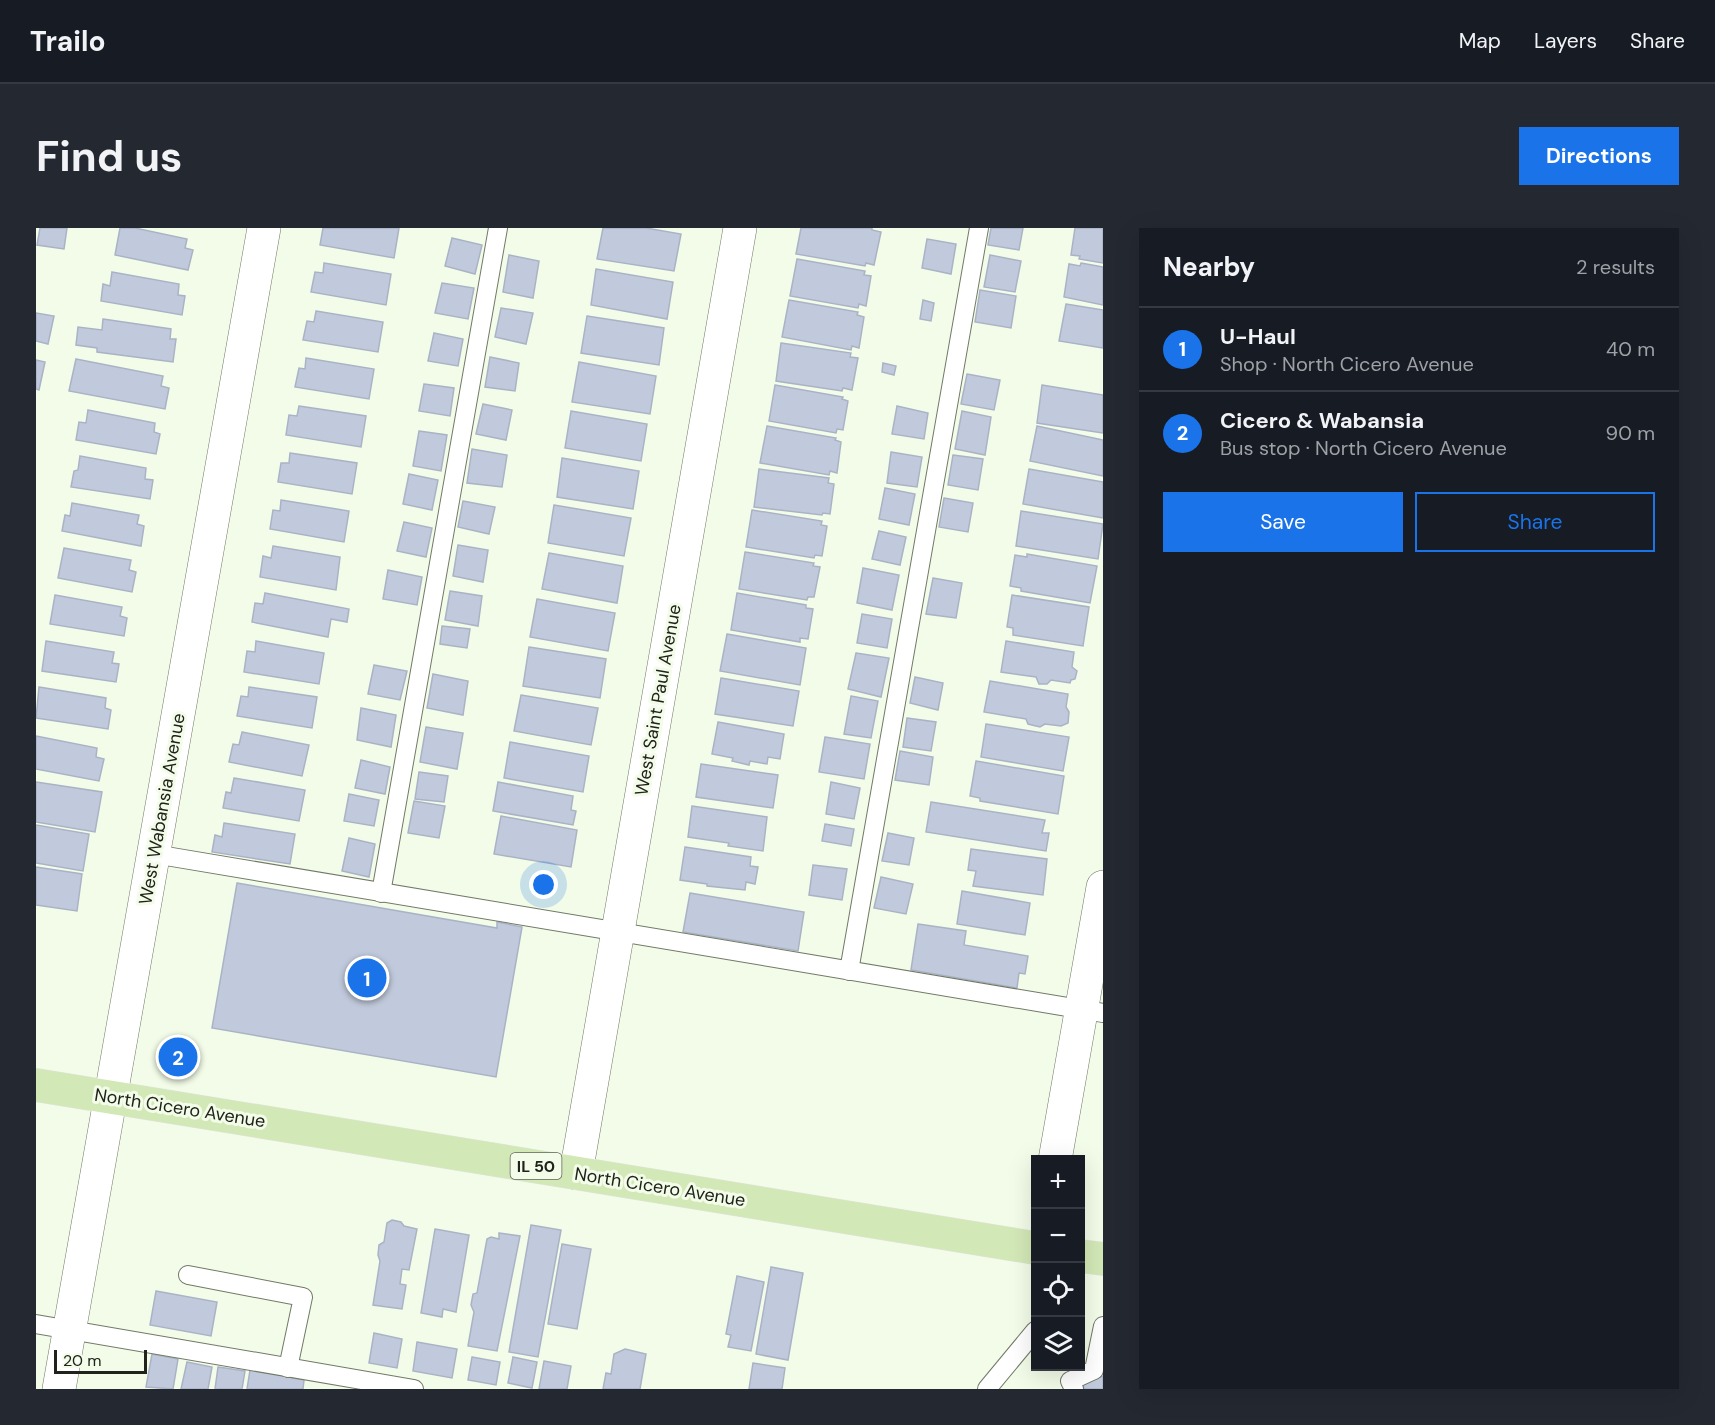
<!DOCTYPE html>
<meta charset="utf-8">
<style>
:root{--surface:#171b24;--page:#242831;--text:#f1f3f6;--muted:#9ea1a6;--line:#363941;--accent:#1a73e8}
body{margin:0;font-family:"DM Sans",sans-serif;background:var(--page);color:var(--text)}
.controls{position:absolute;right:18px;bottom:18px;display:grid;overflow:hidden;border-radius:0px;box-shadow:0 6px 24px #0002}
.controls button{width:54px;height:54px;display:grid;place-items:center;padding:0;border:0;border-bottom:2px solid var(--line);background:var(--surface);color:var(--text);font:30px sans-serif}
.scale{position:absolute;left:18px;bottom:15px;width:93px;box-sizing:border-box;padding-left:6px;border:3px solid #20231c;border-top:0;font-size:16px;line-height:21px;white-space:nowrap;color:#20231c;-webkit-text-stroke:4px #f3fce8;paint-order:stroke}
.you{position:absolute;left:508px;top:657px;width:21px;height:21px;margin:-15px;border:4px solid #fff;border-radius:50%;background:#1a73e8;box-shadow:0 0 0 9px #1a73e833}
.badge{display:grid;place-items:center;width:39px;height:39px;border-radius:50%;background:var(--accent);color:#fff;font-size:20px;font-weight:700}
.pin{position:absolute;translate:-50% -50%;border:3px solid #fff;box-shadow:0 2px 6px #0006}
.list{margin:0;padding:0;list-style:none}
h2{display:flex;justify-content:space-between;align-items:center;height:78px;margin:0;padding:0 24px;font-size:26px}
h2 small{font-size:20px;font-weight:400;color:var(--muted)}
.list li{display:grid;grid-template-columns:39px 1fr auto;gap:18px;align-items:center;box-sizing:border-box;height:84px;padding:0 24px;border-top:2px solid var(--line)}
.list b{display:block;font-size:22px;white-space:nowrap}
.list p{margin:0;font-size:20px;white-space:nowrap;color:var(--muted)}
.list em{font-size:20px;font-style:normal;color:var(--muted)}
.actions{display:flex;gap:12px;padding:18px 24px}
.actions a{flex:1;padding:14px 0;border:2px solid var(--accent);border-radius:0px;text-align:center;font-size:21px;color:var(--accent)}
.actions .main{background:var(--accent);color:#fff}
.icon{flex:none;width:33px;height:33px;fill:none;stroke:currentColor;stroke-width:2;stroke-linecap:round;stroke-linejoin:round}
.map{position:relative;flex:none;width:1067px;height:1161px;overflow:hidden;border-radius:0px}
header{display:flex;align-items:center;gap:36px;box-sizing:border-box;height:84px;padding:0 30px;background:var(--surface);border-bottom:2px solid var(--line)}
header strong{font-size:28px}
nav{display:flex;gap:33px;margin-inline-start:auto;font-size:21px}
.intro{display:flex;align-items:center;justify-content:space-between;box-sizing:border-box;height:144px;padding:0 36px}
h1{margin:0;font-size:42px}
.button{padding:15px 27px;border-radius:0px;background:var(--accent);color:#fff;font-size:21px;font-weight:700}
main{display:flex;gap:36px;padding:0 36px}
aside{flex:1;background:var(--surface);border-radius:0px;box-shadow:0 6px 24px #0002}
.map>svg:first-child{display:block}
.building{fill:#c1cadc;stroke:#aab3c5;stroke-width:1.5}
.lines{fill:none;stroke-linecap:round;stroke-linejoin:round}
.lane-casing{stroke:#717967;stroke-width:20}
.street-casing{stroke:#717967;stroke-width:34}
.primary-casing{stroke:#e4e5e4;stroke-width:34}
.lane{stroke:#fff;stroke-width:18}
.street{stroke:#fff;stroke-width:33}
.primary{stroke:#d3e8b7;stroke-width:33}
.labels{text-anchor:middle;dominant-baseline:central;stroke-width:6;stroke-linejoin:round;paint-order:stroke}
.shield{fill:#f3fce8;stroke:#5f6459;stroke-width:1.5}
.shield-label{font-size:16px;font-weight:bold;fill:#20231c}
.street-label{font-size:18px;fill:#20231c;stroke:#f3fce8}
</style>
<header>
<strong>Trailo</strong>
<nav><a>Map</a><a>Layers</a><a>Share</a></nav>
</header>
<div class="intro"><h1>Find us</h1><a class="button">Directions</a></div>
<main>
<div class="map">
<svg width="1067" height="1161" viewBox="0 0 1067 1161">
<rect width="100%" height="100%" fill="#f3fce8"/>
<!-- building -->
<g class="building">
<path d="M4,0H31L28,21L1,17Z"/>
<path d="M84,0H99L151,11L149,20L157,22L152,42L79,27Z"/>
<path d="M287,0H363L358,30L284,17Z"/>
<path d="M567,0H610L645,6L638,43L561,31Z"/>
<path d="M765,0H836V2L845,4L838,37L830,35L829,38L760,26Z"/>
<path d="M955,0H987L983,22L952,17Z"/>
<path d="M1039,0H1067V35L1043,31L1044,28L1035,27Z"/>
<path d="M416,10L446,17L439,46L409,38Z"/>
<path d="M891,11L920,16L915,46L886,40Z"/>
<path d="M473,27L503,33L497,70L467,64Z"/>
<path d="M954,27L985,33L979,64L948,59Z"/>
<path d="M761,31L829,43L828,47L835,48L830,78L823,76L822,80L754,68Z"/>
<path d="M288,35L355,46L350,77L275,64L279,44L287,45Z"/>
<path d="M1045,35L1067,39V77L1028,69L1033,36L1044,38Z"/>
<path d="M560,41L637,54L631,91L555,77Z"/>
<path d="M76,44L143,56L142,67L149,68L146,87L65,73L67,56L74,58Z"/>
<path d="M406,55L438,60L432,91L399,85Z"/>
<path d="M944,62L980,68L975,100L939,94Z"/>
<path d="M753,72L822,84L821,87L828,89L823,120L816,118L815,122L746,109Z"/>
<path d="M887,72L898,75L895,93L884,91Z"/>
<path d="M1030,76L1067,82V120L1023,113Z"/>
<path d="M465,80L497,85L490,116L459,109Z"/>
<path d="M280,83L347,94L342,124L267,112L271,93L278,94Z"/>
<path d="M0,85L18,88L12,116L0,113Z"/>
<path d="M551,88L628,100L623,137L545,125Z"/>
<path d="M67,91L135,101L134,111H140L137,134L61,124V120L40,117L42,99L66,102Z"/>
<path d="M398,105L427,111L422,138L392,133Z"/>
<path d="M745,115L815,125L814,129L822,130L816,162L807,160L806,163L740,153Z"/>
<path d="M454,129L483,135L479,163L449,159Z"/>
<path d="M270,130L338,141L333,171L259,159L263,140L269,141Z"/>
<path d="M40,131L127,148L125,158L133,160L129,181L33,163Z"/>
<path d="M0,132L9,134L3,162L0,161Z"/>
<path d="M543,134L620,148L614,186L536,174Z"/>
<path d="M847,135L860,138L858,147L846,144Z"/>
<path d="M931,146L964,152L958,182L925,176Z"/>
<path d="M388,156L418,160L414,188L383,183Z"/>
<path d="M739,157L807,169L806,171L812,173L807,202L801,201L800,205L733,193Z"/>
<path d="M1006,157L1067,167V205L1001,195Z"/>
<path d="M447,176L476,182L470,212L440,206Z"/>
<path d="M263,178L330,188L325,219L250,207L253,187L261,188Z"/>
<path d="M861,178L892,185L888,211L856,206Z"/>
<path d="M52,182L119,195L118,204L124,206L120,226L40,212L43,194L50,195Z"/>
<path d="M535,183L611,196L605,233L529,220Z"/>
<path d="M926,183L955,189L949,227L919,221Z"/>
<path d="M731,198L800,210L799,212L805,214L801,245L794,243L793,247L724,235Z"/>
<path d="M1001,198L1067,212V248L994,233Z"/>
<path d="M383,203L411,207L405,243L377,238Z"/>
<path d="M436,221L471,227L466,259L431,255Z"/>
<path d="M855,224L886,229L881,259L851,255Z"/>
<path d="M254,225L321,235L316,266L242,254L245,235H253Z"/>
<path d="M917,227L947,231L942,262L912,257Z"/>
<path d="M44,228L110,240L109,251L117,252L114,271L35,259L38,243L42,242Z"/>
<path d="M526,230L603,243L597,281L521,269Z"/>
<path d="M723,241L793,250L792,255L798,256L794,286L787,285L786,287L718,279Z"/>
<path d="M993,241L1067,254V290L987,276Z"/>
<path d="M373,246L402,252L396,282L367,276Z"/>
<path d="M849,260L879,266L873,297L843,291Z"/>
<path d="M908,270L937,275L932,304L903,299Z"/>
<path d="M245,272L313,283L308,314L234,301L237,282L244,283Z"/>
<path d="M427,273L459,279L453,306L422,299Z"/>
<path d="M36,275L103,287L101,296L108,298L105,318L26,303L29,287L34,288Z"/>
<path d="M518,277L595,290L588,328L512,315Z"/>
<path d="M716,282L786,293L785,297L791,298L786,328L779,327L778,330L710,319Z"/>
<path d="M985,283L1067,296L1062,331L980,318Z"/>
<path d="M368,294L396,300L390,329L361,323Z"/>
<path d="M843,303L870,309L864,337L836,331Z"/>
<path d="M422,317L452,322L447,354L417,348Z"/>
<path d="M237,318L304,329L300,362L224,349L227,328L235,330Z"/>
<path d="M28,320L95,332L93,342L100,344L96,364L22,350Z"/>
<path d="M709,324L778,335L777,338L784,339L778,369H772L771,372L703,361Z"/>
<path d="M513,325L587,338L581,375L506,361Z"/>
<path d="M991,326L1061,338L1054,375L985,363V360L974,358L979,327L991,329Z"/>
<path d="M827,340L863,347L856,382L821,375Z"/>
<path d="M352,342L386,349L381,377L347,371Z"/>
<path d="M897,350L926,355L920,390L890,386Z"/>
<path d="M414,363L446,368L442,398L409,392Z"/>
<path d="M229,365L313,381L311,394L295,391L292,409L216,394L219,375L227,376Z"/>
<path d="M701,365L770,377V380L777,381L772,411L764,410V414L695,402Z"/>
<path d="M19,367L86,379L84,388L91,390L88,408L14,396Z"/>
<path d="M976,367L1053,379L1047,418L977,407V400L971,399Z"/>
<path d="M501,371L579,385L572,423L494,409Z"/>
<path d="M826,386L856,391L851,420L821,415Z"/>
<path d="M406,398L434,401L431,420L404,416Z"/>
<path d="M691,406L770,420L764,457L684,443Z"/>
<path d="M10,413L78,424L76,435L83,436L80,454L6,443Z"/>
<path d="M220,413L288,425L283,456L208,444L211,423L219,424Z"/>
<path d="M970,413L1038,424L1036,439L1041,443L1039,451L1035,452L1034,455L1015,452L1011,456H1003L1000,449L965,444Z"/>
<path d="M493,419L570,431L564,470L487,458Z"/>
<path d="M820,425L853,430L845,469L812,461Z"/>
<path d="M338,437L371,443L364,472L332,466Z"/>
<path d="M397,446L432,453L427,487L391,480Z"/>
<path d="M879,449L907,455L902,482L874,475Z"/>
<path d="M685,450L763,463L757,498L679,486Z"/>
<path d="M954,453L1032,466L1030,479L1033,484L1032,495L1025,498L1009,496L1004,499L992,496L990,491L948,484Z"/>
<path d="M3,459L70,470L69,480L75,482L72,501L0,490Z"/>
<path d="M213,459L281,469L276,500L201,488L205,468L212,469Z"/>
<path d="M485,467L562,480L555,517L478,503Z"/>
<path d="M815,468L842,473L835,510L808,506Z"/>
<path d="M325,480L360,487L355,519L321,512Z"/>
<path d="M871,490L900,494L895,523L867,519Z"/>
<path d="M682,494L748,506L744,531L732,529L731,536L714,533L713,537L696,533L697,530L676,526Z"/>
<path d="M950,496L1033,509L1027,543L945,529Z"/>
<path d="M390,499L427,505L421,541L384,534Z"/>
<path d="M206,504L273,517L266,548L193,534L197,516L203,517Z"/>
<path d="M0,508L61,520L60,529L68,531L63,553L0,541Z"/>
<path d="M789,509L834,516L828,551L783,544Z"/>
<path d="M474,514L553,528L547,564L468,550Z"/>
<path d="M864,523L897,529L893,557L859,552Z"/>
<path d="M325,532L354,539L349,566L319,560Z"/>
<path d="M940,533L1028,548L1022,586L944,573V570L934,568Z"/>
<path d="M665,536L742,547L737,580L660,569Z"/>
<path d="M383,544L412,548L408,574L379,571Z"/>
<path d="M198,550L269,562L263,593L187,580L190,564L195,565Z"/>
<path d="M0,554L66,564L59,604L0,594Z"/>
<path d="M462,554L537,568L535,582L540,583L537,597L457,583Z"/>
<path d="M795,554L824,560L818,591L790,586Z"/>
<path d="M313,566L343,572L338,598L308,593Z"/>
<path d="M378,573L409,578L403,610L372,605Z"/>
<path d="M895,574L1009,592L1006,605H1013L1010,623L890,604Z"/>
<path d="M656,578L731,589L727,623L692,618L693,615L652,609Z"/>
<path d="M465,588L541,602L535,639L458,626Z"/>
<path d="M188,595L259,606L254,636L176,624L179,607L186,609Z"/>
<path d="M789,596L818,601L815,618L786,613Z"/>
<path d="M0,597L53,606L47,643L0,635Z"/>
<path d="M852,605L878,610L873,637L846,633Z"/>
<path d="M313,610L339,616L333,649L306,643Z"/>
<path d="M649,619L715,629L714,638L722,639L719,656L710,654L709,662L671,658V656L644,652Z"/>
<path d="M935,621L1011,631L1007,667L937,658L940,643L932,642Z"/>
<path d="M777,637L811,641L806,672L773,667Z"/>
<path d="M0,639L46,646L41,683L0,677Z"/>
<path d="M845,649L877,656L870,686L838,680Z"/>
<path d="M201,655L461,700V694L486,699L460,849L176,800Z"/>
<path d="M926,663L994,675L989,707L921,696Z"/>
<path d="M654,665L768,684L762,723L647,704Z"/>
<path d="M882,696L930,703L928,717L992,728L989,746L983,745L981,760L875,742Z"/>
<path d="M356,992L365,994L368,998L381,1001L373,1042L366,1041L364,1056L370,1057L366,1081L337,1077L344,1033L342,1027L343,1017L348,1014L351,995Z"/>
<path d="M495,997L525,1002L502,1129L473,1124Z"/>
<path d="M399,1001L433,1007L420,1084L407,1081L406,1089L385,1085Z"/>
<path d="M463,1005L484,1008L461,1123L432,1118L438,1084L435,1077L437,1066L441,1065L451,1011L455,1009L463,1011Z"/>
<path d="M526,1016L555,1021L541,1101L512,1096Z"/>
<path d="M735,1039L767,1045L752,1132L720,1126Z"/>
<path d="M701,1048L728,1054L715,1123L692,1119L695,1107L690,1106Z"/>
<path d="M120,1063L181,1074L175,1108L114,1097Z"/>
<path d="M338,1105L366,1111L361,1140L333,1135Z"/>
<path d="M381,1114L421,1121L416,1150L377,1143Z"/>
<path d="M589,1121L610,1126L604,1161H567L570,1145L575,1146L578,1126Z"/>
<path d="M116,1126L142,1131L137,1161L110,1159Z"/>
<path d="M436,1129L464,1134L460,1157L432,1152Z"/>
<path d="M477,1129L501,1134L496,1160L472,1155Z"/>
<path d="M508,1133L535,1138L531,1161H503Z"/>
<path d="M151,1134L176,1139L172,1161H145Z"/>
<path d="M717,1135L749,1140L746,1161H713Z"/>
<path d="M182,1139L209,1143L206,1161H179Z"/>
<path d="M214,1142L257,1149L256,1150L268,1152L267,1161H211Z"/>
<path d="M1067,1148V1161H1048L1047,1157Z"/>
</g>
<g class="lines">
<defs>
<g id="lane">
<path d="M118,626L1067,785"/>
<path d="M345,665L462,0"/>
<path d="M813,743L943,0"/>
<path d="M152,1047L267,1069L252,1140"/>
<path d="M0,1096L378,1161"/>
<path d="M951,1161L999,1103"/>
<path d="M1038,1161L1034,1153L1058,1142L1067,1098"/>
</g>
<g id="street">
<path d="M1019,932L1067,659"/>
<path d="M540,945L704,0"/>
<path d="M23,1161L228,0"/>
</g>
<g id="primary">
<path d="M0,857L999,1020"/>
<path d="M1044,1028L1067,1031"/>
</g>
</defs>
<!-- lane casing -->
<use href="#lane" class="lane-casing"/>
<!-- street casing -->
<use href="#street" class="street-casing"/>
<!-- primary casing -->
<use href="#primary" class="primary-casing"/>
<!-- lane -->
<use href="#lane" class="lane"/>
<!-- street -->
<use href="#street" class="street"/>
<!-- primary -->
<use href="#primary" class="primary"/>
</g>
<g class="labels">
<!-- shield labels -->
<rect class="shield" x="474.5" y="925" width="51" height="26" rx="4.5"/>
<g class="shield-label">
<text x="500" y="938">IL 50</text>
</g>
<!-- street labels -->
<g class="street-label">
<text transform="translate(622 472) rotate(-80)">West Saint Paul Avenue</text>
<text transform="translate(126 581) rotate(-80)">West Wabansia Avenue</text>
<text transform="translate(144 880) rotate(9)">North Cicero Avenue</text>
<text transform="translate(624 959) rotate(9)">North Cicero Avenue</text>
</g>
</g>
</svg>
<div class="controls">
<button>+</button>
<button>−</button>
<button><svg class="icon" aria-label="locate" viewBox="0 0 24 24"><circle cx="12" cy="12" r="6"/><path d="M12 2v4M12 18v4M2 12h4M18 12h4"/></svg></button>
<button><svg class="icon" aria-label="layers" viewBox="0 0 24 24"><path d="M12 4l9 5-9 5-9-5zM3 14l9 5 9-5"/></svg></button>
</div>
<div class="scale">20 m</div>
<div class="you"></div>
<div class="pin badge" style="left:331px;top:750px">1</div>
<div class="pin badge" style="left:142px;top:829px">2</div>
</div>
<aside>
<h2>Nearby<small>2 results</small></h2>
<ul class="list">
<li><span class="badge">1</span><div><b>U-Haul</b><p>Shop · North Cicero Avenue</p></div><em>40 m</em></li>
<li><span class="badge">2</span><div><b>Cicero &amp; Wabansia</b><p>Bus stop · North Cicero Avenue</p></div><em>90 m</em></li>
</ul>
<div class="actions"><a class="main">Save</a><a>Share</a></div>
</aside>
</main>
